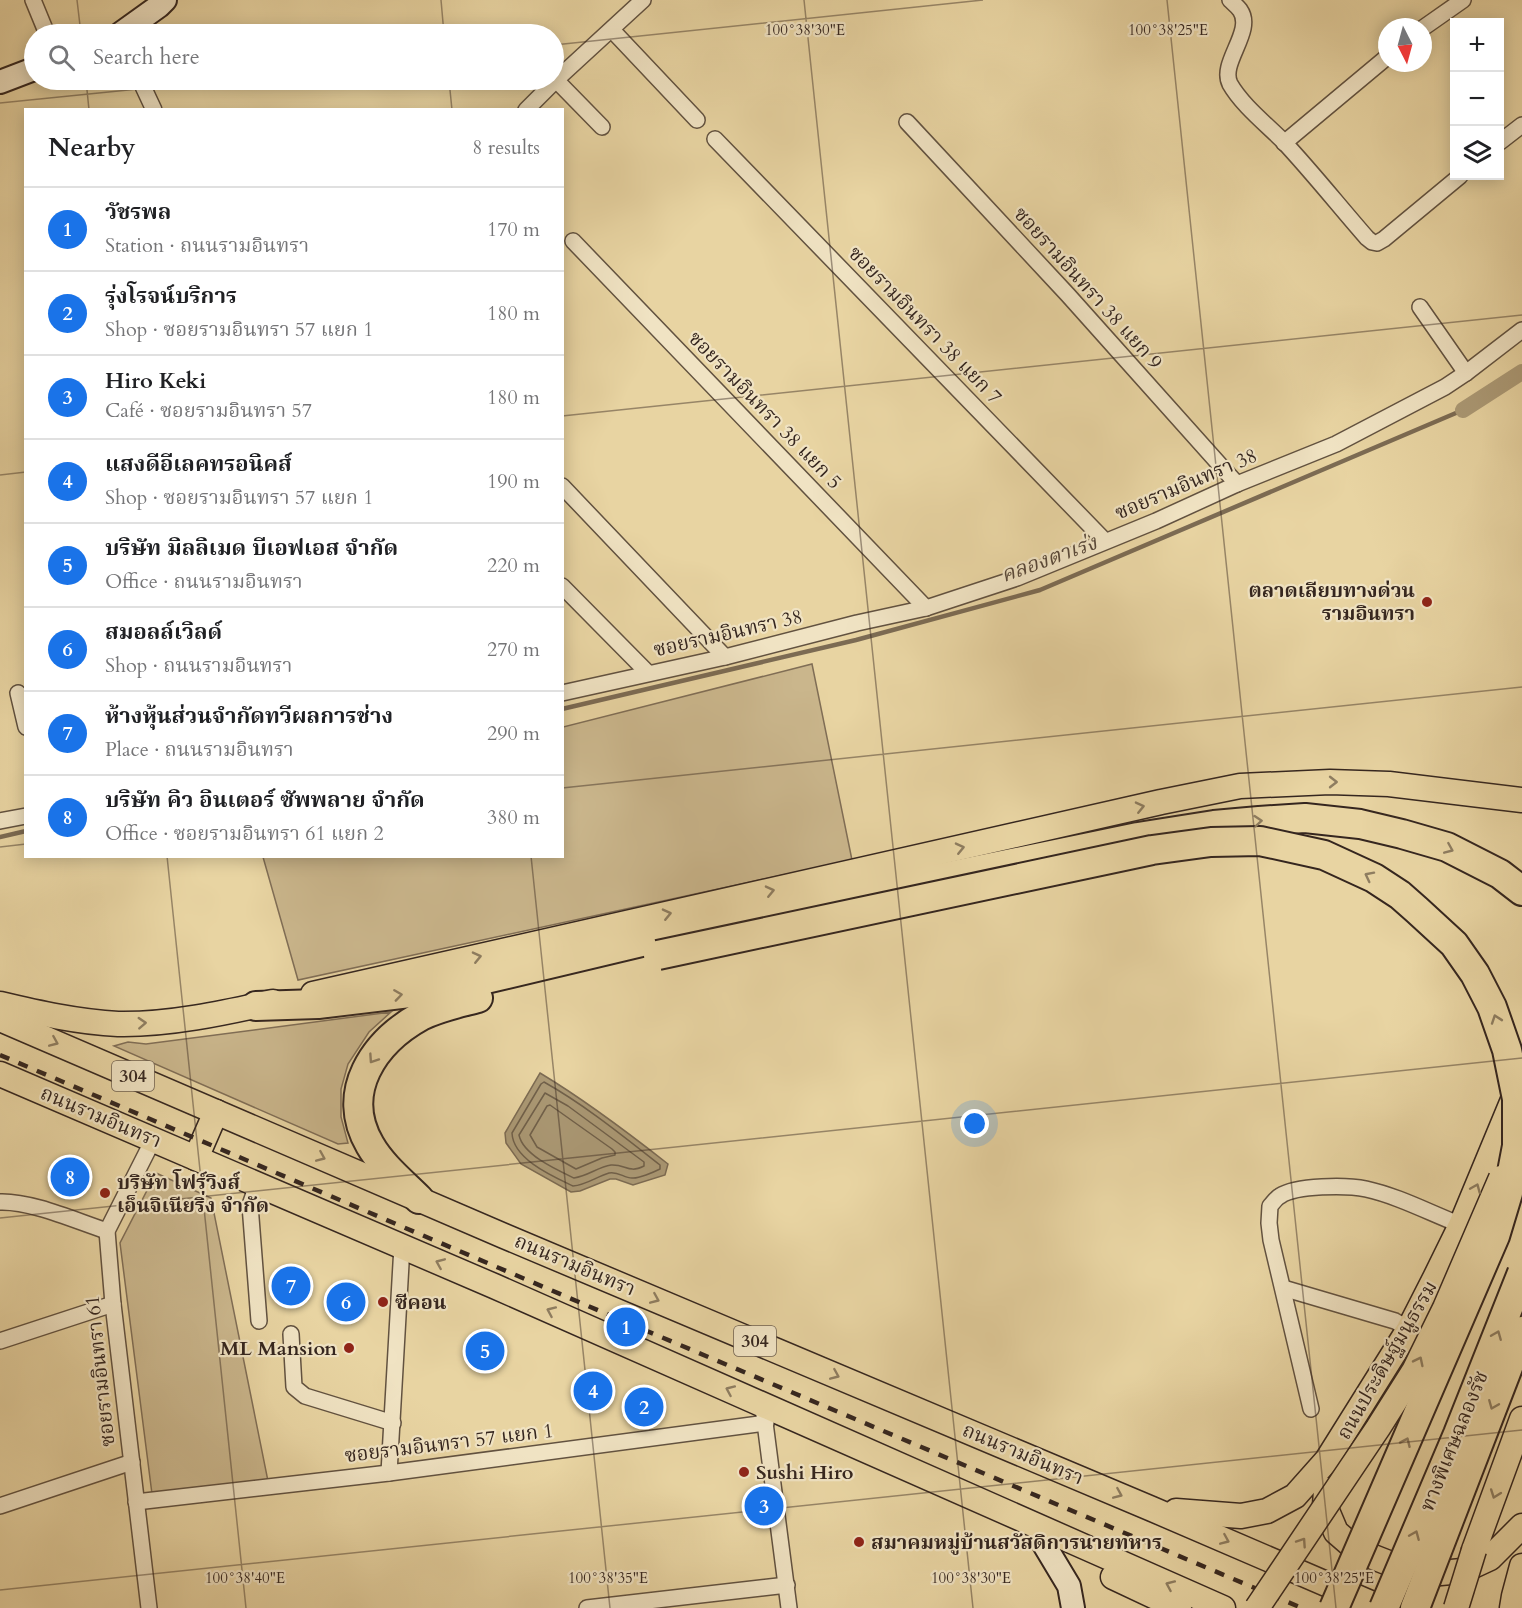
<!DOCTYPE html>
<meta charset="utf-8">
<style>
:root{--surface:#fff;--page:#f6f6f6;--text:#202124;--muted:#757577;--line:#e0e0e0;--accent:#1a73e8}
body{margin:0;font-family:Cardo,"Noto Serif Thai",serif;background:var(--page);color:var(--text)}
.controls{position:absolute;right:18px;top:18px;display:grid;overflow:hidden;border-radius:0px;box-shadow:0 3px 15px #0003}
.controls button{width:54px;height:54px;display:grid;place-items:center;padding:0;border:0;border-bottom:2px solid var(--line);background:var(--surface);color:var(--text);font:30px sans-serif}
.compass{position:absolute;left:1378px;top:18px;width:54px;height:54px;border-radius:50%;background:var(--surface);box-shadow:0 3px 15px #0003;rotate:174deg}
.you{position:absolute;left:975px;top:1124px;width:21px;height:21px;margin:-15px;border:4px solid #fff;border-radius:50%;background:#1a73e8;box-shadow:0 0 0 9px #1a73e833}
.badge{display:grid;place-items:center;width:39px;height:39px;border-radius:50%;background:var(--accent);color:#fff;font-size:20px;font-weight:700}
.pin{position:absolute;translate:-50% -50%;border:3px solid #fff;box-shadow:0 2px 6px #0006}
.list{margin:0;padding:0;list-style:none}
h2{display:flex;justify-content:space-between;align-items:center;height:78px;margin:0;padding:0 24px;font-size:26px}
h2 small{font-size:20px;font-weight:400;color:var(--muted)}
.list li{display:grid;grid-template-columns:39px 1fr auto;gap:18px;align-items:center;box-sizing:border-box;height:84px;padding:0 24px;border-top:2px solid var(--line)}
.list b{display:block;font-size:22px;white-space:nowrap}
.list p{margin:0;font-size:20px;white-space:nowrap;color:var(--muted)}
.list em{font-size:20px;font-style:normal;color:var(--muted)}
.icon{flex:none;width:33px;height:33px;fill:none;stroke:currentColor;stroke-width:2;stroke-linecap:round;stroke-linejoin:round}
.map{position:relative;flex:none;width:1522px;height:1608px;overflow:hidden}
.search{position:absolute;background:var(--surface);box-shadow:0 3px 15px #0003;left:24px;top:24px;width:540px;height:66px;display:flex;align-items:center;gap:15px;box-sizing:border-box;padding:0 21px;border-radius:33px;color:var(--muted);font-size:22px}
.panel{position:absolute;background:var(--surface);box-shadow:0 3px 15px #0003;left:24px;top:108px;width:540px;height:750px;border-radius:0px}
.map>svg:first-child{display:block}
.green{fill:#cab68c;stroke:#806e56;stroke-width:1.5}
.water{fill:#ab9975;stroke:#7c6b53;stroke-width:1.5}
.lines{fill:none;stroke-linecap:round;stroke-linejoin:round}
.shore{stroke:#70604a;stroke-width:1.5}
.stream{stroke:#7c6b53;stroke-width:4.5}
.canal{stroke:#ab9975;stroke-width:16}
.street-casing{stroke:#625240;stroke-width:18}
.secondary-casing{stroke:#35261f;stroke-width:26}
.primary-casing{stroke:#35261f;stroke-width:27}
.highway-casing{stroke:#35261f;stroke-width:32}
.street{stroke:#f0e3c3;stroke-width:15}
.secondary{stroke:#f0e3c3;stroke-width:22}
.primary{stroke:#e8d4a2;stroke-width:24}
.highway{stroke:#e8d4a2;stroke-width:28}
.rail{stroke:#35261f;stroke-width:4.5;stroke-dasharray:10 10;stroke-linecap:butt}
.primary-bridge-casing{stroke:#35261f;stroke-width:27;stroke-linecap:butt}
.highway-bridge-casing{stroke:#35261f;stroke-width:32;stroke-linecap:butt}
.primary-bridge{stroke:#e8d4a2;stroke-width:24}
.highway-bridge{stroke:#e8d4a2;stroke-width:28}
.oneway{stroke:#8e7d60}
.ticks{fill:none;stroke:#35261f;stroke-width:1.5;stroke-opacity:0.45}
.poi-dot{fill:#8f2418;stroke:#f0e3c3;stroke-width:2}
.labels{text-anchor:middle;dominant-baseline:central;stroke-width:4.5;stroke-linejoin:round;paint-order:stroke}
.shield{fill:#f0e3c3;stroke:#6d5f50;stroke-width:1.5}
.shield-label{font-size:18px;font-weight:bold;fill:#35261f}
.street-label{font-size:20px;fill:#35261f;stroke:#f0e3c3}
.poi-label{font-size:20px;font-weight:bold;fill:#35261f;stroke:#f0e3c3;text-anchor:start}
.water-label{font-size:21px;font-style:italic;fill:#584839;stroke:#f0e3c3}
.ticks-label{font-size:15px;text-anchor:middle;fill:#35261f;stroke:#f0e3c3;stroke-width:4.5;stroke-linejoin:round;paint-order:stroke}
</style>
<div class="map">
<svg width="1522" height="1608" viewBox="0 0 1522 1608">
<rect width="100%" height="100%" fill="#e8d4a2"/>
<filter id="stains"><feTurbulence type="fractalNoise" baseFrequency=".00333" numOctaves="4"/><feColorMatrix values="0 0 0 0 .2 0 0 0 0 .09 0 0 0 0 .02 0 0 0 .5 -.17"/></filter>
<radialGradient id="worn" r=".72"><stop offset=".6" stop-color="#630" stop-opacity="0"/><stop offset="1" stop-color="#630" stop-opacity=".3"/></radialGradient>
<!-- green -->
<g class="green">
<path d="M812,664L852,860L298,980L263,857L562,856L563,727Z"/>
<path d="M391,1012L369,1032L348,1064L341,1089V1117L348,1143L338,1144L114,1046L128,1042L146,1044Z"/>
<path d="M156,1173L211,1198L268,1481L152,1494L120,1243Z"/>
</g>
<!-- water -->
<path class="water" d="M540,1073C585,1100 626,1131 668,1164L665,1175L633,1185L616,1179H610L580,1191L571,1192L521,1164L506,1143L505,1133Z"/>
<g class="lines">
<!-- shore -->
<g class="shore">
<path d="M544,1082C585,1105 623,1136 660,1165V1169C654,1172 638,1179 632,1178C624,1178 618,1171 609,1173C596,1177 586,1185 573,1186C552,1176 513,1159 512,1133L541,1084Z"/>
<path d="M545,1093L568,1106L644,1162V1166C628,1174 626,1164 611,1165C598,1167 588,1176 574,1178C557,1170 523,1155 519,1135Z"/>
<path d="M550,1105L612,1149L615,1152V1155L602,1158L576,1169L537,1147L530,1135L547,1106Z"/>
</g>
<!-- stream -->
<g class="stream">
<path d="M562,709L856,640L1040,590L1463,410"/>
<path d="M0,837L26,831"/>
</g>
<!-- canal -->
<path class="canal" d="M1463,410L1522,372"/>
<defs>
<g id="street">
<path d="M33,0L47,34"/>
<path d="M1230,0C1233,3 1237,6 1240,10C1255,31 1219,63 1230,84C1242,105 1266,124 1283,141C1312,172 1339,206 1367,238L1372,242L1377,243L1384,239L1460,176"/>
<path d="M1423,28L1463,0"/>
<path d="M612,30L697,120"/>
<path d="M140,80L154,110"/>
<path d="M556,80L602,127"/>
<path d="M526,110L556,80L643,0"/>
<path d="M907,122L1068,295L1237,484"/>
<path d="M715,139L1105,541"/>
<path d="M1500,142L1522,125"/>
<path d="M1284,143L1387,57"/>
<path d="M573,241L926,608"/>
<path d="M1420,307L1466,373"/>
<path d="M562,486L725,657"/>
<path d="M562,586L648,673"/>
<path d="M18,693L26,727"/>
<path d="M562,693L725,657L857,623L926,608L1017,578L1156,521L1237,484L1336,444L1445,387L1466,373L1522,330"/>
<path d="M0,821L26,816"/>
<path d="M257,1185L250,1205L259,1321"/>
<path d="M0,1202C32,1201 76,1221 107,1231"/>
<path d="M1283,1288L1395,1321L1409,1329"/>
<path d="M291,1334L294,1387L305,1396L393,1423"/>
<path d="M0,1341L113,1304"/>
<path d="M1311,1409L1271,1240L1269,1223L1270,1206C1273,1203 1276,1198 1280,1196C1296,1185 1347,1185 1366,1189C1398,1196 1430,1213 1461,1225"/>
<path d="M764,1415L789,1608"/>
<path d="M389,1473L402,1246"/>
<path d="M136,1502L389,1473L766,1423"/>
<path d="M0,1506L132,1462"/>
<path d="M149,1608L113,1304L107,1231L153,1140"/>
<path d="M587,1608L787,1585"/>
</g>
<g id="secondary">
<path d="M120,34L159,6L165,0"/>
<path d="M0,82L34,69"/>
<path d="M1045,1546L1069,1586L1073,1608"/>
</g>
<g id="primary">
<path d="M313,994L1161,802L1240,786L1330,782L1389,784L1522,800"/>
<path d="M0,1004C38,1013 78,1022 118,1024C168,1025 224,1013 273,1002"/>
<path d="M0,1019L504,1236L1152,1509L1382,1608"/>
<path d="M0,1074L494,1286L1223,1608"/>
<path d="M196,1158L216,1112"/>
<path d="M1326,1490L1325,1506L1336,1532L1358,1551L1419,1575L1462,1571L1490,1558L1522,1526"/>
<path d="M1176,1511L1241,1516L1267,1511L1295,1496L1327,1460L1409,1329L1435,1278L1461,1225L1515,1095"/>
<path d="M1474,1550L1522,1419"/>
<path d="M1113,1577L1179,1608"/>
<path d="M1512,1608L1514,1596L1522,1566"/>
</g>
<g id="highway">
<path d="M256,1006L318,1004L426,991L482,980L726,922L1138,837L1214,825L1259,821L1305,818L1360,824L1402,834L1447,847L1500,874L1522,891"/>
<path d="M419,1199C402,1182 382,1166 370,1145C339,1092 374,1042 421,1016C439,1007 459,1003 478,998"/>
</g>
</defs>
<!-- street casing -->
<use href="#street" class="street-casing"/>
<!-- secondary casing -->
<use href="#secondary" class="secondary-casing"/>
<!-- primary casing -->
<use href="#primary" class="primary-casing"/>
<!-- highway casing -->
<use href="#highway" class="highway-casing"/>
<!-- street -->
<use href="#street" class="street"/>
<!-- secondary -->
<use href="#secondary" class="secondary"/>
<!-- primary -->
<use href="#primary" class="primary"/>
<!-- highway -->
<use href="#highway" class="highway"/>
<!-- rail -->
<path class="rail" d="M0,1055L628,1323L1302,1608"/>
<defs>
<g id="primary-bridge">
<path d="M1257,1608L1378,1428L1414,1371L1445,1308L1501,1178"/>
<path d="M1456,1608L1474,1550"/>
</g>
<g id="highway-bridge">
<path d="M658,955L1152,850L1211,842L1260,841L1324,855L1374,878L1400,895L1417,910L1454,944L1475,974L1492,1007L1507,1050L1517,1099V1146L1508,1193L1495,1236L1334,1608"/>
<path d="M1384,1608L1458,1434L1522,1273"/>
<path d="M1415,1608L1522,1331"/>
</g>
</defs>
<!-- primary-bridge casing -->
<use href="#primary-bridge" class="primary-bridge-casing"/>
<!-- highway-bridge casing -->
<use href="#highway-bridge" class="highway-bridge-casing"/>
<!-- primary-bridge -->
<use href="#primary-bridge" class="primary-bridge"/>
<!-- highway-bridge -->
<use href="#highway-bridge" class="highway-bridge"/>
</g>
<!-- one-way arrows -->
<defs><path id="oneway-chevron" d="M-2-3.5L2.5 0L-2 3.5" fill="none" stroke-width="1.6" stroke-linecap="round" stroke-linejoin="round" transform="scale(1.5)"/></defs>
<g class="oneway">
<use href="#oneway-chevron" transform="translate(1333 782)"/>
<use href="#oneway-chevron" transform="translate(1140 807) rotate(-13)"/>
<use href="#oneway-chevron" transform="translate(1258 821) rotate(-5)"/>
<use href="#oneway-chevron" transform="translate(960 848) rotate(-13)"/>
<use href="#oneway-chevron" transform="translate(1449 849) rotate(23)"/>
<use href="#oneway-chevron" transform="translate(1369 876) rotate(-153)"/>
<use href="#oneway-chevron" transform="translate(770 891) rotate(-13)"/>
<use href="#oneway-chevron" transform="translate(667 914) rotate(-13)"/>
<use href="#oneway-chevron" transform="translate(477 957) rotate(-13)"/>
<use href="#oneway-chevron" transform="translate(398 995) rotate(-8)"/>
<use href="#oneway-chevron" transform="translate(1496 1019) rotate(-109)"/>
<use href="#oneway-chevron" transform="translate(142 1023) rotate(-3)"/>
<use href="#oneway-chevron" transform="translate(54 1042) rotate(23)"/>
<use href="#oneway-chevron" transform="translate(373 1059) rotate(124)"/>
<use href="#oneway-chevron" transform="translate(321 1157) rotate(23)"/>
<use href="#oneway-chevron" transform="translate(1476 1188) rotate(-67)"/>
<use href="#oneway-chevron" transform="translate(440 1263) rotate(-157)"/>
<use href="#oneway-chevron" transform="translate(655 1299) rotate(23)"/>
<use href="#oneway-chevron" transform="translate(551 1311) rotate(-156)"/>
<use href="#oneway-chevron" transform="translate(1497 1335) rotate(-68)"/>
<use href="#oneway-chevron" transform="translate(1419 1361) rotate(-64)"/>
<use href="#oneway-chevron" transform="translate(835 1375) rotate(23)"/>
<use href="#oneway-chevron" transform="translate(730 1390) rotate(-156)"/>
<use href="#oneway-chevron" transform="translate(1493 1405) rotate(112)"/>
<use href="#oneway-chevron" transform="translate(1406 1442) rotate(-66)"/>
<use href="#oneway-chevron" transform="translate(1118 1494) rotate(23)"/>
<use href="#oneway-chevron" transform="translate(1495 1494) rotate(110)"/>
<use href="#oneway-chevron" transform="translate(1415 1535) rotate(-67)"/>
<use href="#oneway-chevron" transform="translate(1225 1540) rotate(23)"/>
<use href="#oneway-chevron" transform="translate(1302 1542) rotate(-56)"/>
<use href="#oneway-chevron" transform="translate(1170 1585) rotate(-156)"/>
</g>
<!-- ticks -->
<path class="ticks" d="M77,0L81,34M441,0L444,34M804,0L973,1608M1167,0L1336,1608M554,45L983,0M86,80L89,110M449,80L452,110M0,103L227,80M562,416L1522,315M0,475L26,472M562,788L1522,687M0,847L26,844M167,856L246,1608M531,856L610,1608M0,1218L1522,1058M0,1590L1522,1430"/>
<!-- markers -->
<g class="poi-dot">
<circle cx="1427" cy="602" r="6"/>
<circle cx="105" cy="1193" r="6"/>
<circle cx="383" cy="1302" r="6"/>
<circle cx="349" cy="1348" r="6"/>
<circle cx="744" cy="1472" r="6"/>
<circle cx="859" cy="1542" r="6"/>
</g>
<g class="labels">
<!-- shield labels -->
<g class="shield">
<rect x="112" y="1061" width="42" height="30" rx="4.5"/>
<rect x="734" y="1326" width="42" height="30" rx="4.5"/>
</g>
<g class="shield-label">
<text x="133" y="1076">304</text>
<text x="755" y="1341">304</text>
</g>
<!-- street labels -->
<g class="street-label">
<text transform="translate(1088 288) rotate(48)">ซอยรามอินทรา 38 แยก 9</text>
<text transform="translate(925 325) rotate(46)">ซอยรามอินทรา 38 แยก 7</text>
<text transform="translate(765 410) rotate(46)">ซอยรามอินทรา 38 แยก 5</text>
<text transform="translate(1186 484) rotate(-23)">ซอยรามอินทรา 38</text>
<text transform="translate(728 633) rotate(-13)">ซอยรามอินทรา 38</text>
<text transform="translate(101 1117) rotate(23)">ถนนรามอินทรา</text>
<text transform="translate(575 1265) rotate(23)">ถนนรามอินทรา</text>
<text transform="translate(1387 1360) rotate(-60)">ถนนประดิษฐ์มนูธรรม</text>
<text transform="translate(100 1371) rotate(-96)">ซอยรามอินทรา 61</text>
<text transform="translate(1454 1441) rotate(-68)">ทางพิเศษฉลองรัช</text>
<text transform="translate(449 1443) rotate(-7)">ซอยรามอินทรา 57 แยก 1</text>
<text transform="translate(1023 1454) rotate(23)">ถนนรามอินทรา</text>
</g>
<!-- poi labels -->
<g class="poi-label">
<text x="1415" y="590" text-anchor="end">ตลาดเลียบทางด่วน<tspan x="1415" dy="23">รามอินทรา</tspan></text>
<text x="117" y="1182">บริษัท โฟร์วิงส์<tspan x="117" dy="23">เอ็นจิเนียริ่ง จำกัด</tspan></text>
<text x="395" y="1302">ซีคอน</text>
<text x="337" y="1348" text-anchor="end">ML Mansion</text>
<text x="756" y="1472">Sushi Hiro</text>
<text x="871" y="1542">สมาคมหมู่บ้านสวัสดิการนายทหาร</text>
</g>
<!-- water labels -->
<g class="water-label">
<text transform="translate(1049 559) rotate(-20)">คลองตาเร่ง</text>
</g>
</g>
<g class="ticks-label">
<text x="805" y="35">100°38'30"E</text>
<text x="1168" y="35">100°38'25"E</text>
<text x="245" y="1583">100°38'40"E</text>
<text x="608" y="1583">100°38'35"E</text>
<text x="971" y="1583">100°38'30"E</text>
<text x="1334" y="1583">100°38'25"E</text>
</g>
<rect width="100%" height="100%" filter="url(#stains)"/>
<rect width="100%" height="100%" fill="url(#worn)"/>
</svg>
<div class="controls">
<button>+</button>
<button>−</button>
<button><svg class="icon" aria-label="layers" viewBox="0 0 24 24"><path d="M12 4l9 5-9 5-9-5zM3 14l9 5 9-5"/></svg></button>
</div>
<svg class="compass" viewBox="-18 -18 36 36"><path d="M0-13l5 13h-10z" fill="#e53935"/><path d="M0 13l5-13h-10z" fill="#757577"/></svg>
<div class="you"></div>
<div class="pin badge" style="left:626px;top:1327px">1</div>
<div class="pin badge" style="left:644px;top:1407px">2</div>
<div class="pin badge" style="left:764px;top:1506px">3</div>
<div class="pin badge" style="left:593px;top:1391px">4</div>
<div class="pin badge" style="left:485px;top:1351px">5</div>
<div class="pin badge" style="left:346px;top:1302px">6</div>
<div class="pin badge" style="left:291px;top:1286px">7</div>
<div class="pin badge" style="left:70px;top:1177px">8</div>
<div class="search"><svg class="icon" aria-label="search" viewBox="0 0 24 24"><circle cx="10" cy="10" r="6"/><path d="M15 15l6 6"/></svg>Search here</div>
<section class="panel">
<h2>Nearby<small>8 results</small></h2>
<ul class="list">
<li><span class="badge">1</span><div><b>วัชรพล</b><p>Station · ถนนรามอินทรา</p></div><em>170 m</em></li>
<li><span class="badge">2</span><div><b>รุ่งโรจน์บริการ</b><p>Shop · ซอยรามอินทรา 57 แยก 1</p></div><em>180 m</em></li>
<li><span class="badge">3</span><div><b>Hiro Keki</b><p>Café · ซอยรามอินทรา 57</p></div><em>180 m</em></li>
<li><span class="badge">4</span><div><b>แสงดีอีเลคทรอนิคส์</b><p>Shop · ซอยรามอินทรา 57 แยก 1</p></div><em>190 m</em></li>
<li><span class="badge">5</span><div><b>บริษัท มิลลิเมด บีเอฟเอส จำกัด</b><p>Office · ถนนรามอินทรา</p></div><em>220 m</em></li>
<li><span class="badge">6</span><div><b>สมอลล์เวิลด์</b><p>Shop · ถนนรามอินทรา</p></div><em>270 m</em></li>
<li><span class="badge">7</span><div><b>ห้างหุ้นส่วนจำกัดทวีผลการช่าง</b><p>Place · ถนนรามอินทรา</p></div><em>290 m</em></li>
<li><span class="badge">8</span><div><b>บริษัท คิว อินเตอร์ ซัพพลาย จำกัด</b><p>Office · ซอยรามอินทรา 61 แยก 2</p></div><em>380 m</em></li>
</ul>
</section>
</div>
